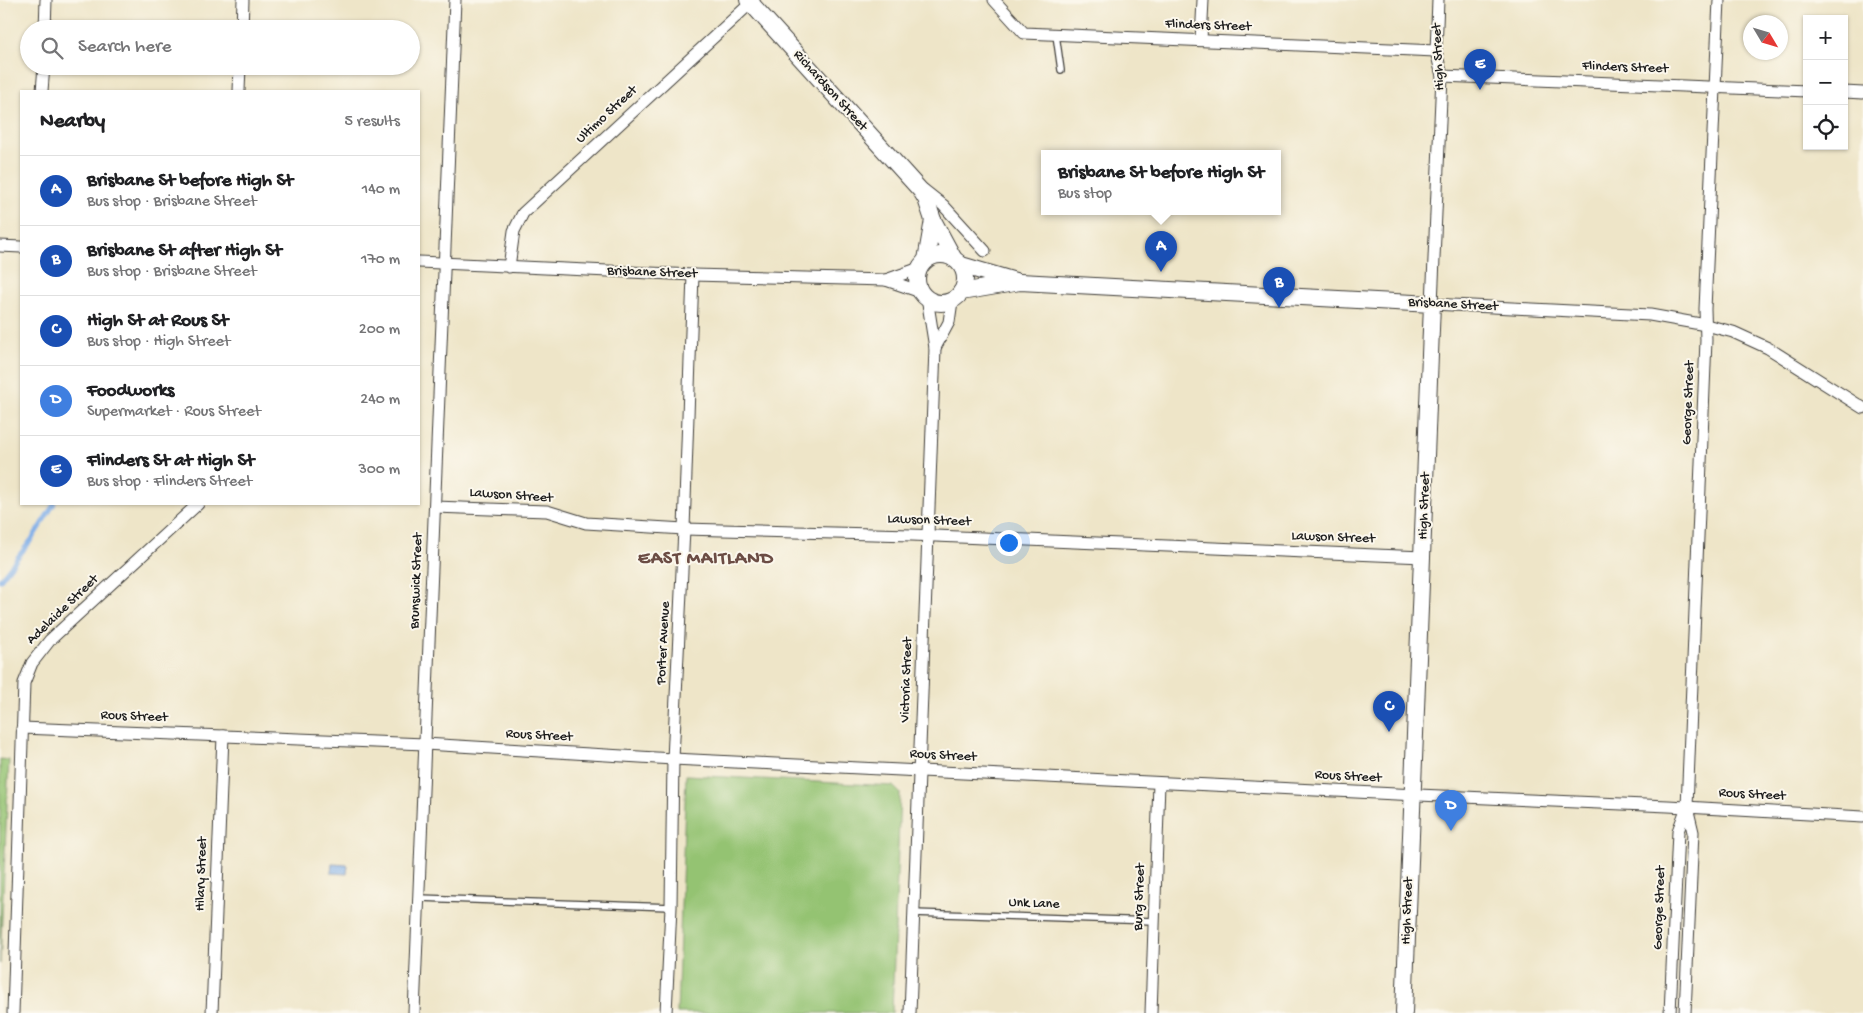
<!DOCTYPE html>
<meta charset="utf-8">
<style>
:root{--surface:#fff;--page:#f2f2f2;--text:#202124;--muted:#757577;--line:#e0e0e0;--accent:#b45309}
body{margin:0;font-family:"Gochi Hand",sans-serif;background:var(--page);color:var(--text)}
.controls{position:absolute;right:15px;top:15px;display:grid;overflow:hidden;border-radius:0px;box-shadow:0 1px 4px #0004}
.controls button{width:45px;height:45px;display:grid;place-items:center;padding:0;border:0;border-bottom:1px solid var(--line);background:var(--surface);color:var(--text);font:25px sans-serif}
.compass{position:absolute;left:1743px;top:15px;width:45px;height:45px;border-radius:50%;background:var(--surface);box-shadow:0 1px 4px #0004;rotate:128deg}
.you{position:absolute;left:1008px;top:542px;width:18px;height:18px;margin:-12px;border:4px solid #fff;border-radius:50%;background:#1a73e8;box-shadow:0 0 0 8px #1a73e833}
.badge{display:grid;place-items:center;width:32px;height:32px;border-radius:50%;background:var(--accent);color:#fff;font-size:16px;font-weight:700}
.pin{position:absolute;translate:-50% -41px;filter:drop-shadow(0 1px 2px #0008)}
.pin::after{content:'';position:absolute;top:26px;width:18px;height:15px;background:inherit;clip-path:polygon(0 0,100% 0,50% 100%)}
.popup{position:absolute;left:1041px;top:150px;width:240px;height:65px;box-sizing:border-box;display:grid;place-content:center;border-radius:0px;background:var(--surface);filter:drop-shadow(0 1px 4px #0005);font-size:16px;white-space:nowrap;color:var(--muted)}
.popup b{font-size:19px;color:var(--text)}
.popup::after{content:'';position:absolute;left:50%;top:100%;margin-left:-10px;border:10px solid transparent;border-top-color:var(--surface)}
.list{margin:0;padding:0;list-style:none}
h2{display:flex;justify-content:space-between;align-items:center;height:65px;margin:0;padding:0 20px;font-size:21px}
h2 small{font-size:16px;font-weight:400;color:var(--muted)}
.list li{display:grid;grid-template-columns:32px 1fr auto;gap:15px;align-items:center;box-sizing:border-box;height:70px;padding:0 20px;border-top:1px solid var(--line)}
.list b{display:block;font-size:19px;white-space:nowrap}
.list p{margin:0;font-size:16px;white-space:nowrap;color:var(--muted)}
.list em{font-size:16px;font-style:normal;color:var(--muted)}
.icon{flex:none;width:28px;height:28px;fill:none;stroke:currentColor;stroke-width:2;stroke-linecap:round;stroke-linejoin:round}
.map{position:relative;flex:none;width:1863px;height:1013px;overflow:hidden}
.search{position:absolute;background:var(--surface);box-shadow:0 1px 4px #0004;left:20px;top:20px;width:400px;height:55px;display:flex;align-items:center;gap:12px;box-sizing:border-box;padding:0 18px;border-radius:28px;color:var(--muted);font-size:19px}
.panel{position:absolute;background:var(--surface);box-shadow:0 1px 4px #0004;left:20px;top:90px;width:400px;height:415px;border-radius:0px}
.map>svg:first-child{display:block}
.green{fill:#94c372;stroke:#587047}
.water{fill:#7eade8;stroke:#4d6482}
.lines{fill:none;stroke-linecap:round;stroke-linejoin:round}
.stream{stroke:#7eade8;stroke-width:4.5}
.service-casing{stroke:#3c3a36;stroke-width:8}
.minor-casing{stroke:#3c3a36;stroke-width:13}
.secondary-casing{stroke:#3c3a36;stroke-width:18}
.service{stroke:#fff;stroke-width:5.5}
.minor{stroke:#fff;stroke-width:11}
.secondary{stroke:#fff;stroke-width:16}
.labels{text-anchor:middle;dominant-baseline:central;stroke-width:4;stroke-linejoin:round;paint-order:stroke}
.street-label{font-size:14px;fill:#1c1c1c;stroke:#fbf7ec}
.district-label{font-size:19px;font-weight:bold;letter-spacing:1px;fill:#6b4c44;stroke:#fbf7ec}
</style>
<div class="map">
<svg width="1863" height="1013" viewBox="0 0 1863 1013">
<rect width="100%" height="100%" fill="#fbf7ec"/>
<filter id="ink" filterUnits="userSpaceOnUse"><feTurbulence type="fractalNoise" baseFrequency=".02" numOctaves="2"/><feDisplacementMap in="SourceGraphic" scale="10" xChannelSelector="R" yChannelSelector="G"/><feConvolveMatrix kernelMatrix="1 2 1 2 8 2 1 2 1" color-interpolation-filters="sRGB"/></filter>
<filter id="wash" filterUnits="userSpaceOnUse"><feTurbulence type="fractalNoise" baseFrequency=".0096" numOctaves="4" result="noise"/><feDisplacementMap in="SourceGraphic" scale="20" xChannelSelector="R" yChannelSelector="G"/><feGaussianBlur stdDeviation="1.12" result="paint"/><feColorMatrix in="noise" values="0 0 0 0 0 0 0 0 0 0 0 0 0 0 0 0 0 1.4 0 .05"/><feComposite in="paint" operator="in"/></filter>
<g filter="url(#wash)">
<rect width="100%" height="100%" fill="#eee5c8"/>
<!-- green -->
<g class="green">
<path d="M0,759L9,760L0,964Z"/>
<path d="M686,775L893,786L900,793L892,1013H677Z"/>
</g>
<!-- water -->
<path class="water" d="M332,864L348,865L347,874L331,873Z"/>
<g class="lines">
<!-- stream -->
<path class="stream" d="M0,580L32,539L54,504"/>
</g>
</g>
<g filter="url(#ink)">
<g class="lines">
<defs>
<g id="service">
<path d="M1056,35L1061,70"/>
<path d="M419,898L671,907"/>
<path d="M913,913L1154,921"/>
</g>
<g id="minor">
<path d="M994,0L1024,33L1436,51"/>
<path d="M1438,0L1436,51L1442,76L1432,304L1650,315L1706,325L1733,332L1768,348L1863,408"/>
<path d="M45,29L46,0"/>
<path d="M242,29L243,0"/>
<path d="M1201,40L1203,0"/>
<path d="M1442,76L1807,91"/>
<path d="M42,91L44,66"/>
<path d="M239,91L240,66"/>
<path d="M1844,92L1863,93"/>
<path d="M924,190L943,205L985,251"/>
<path d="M0,246L21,247"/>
<path d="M419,262L693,275L886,280L921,292"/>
<path d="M509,267L514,231L523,213L754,0"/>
<path d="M886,280L920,268"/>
<path d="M935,348L949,322L952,301"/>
<path d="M435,507L547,511L586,523L684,529L912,535L1423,557"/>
<path d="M22,728L425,744L673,759L1396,794L1668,806L1863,817"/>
<path d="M13,1013L24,683L32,663L50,640L198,504"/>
<path d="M212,1013L223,736"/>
<path d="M414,1013L455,0"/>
<path d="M666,1013L671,907L673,759L684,529L693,275"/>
<path d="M910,1013L935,348L927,298"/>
<path d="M1151,1013L1159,783"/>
<path d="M1670,1013L1678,831L1687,807L1706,340L1705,309L1719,0"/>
<path d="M1685,1013L1693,832L1687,807"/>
</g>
<g id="secondary">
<path d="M748,0L921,191L926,199L933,220L954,259"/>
<circle cx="941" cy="279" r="24"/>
<path d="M926,260L933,220"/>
<path d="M961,265L1015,281"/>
<path d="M961,292L1020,282L1432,304L1404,1013"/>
</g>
</defs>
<!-- service casing -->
<use href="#service" class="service-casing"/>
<!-- minor casing -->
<use href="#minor" class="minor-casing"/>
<!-- secondary casing -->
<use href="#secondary" class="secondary-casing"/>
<!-- service -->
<use href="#service" class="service"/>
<!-- minor -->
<use href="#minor" class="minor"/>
<!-- secondary -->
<use href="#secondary" class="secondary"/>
</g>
</g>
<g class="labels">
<!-- street labels -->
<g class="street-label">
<text transform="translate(1208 26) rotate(2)">Flinders Street</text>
<text transform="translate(1439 57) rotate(-93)">High Street</text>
<text transform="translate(1625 68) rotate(2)">Flinders Street</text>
<text transform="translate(830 91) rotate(48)">Richardson Street</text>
<text transform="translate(607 115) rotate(-43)">Ultimo Street</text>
<text transform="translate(652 273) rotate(2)">Brisbane Street</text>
<text transform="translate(1453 305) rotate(3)">Brisbane Street</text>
<text transform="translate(1689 403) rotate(-88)">George Street</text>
<text transform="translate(511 496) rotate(4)">Lawson Street</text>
<text transform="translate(1425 506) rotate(-88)">High Street</text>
<text transform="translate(929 521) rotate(2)">Lawson Street</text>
<text transform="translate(1333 538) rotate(2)">Lawson Street</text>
<text transform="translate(417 581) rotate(-88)">Brunswick Street</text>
<text transform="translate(63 610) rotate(-44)">Adelaide Street</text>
<text transform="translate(664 643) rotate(-87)">Porter Avenue</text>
<text transform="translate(907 680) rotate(-88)">Victoria Street</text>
<text transform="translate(134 717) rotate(2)">Rous Street</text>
<text transform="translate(539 736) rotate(3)">Rous Street</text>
<text transform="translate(943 756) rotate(3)">Rous Street</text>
<text transform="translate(1348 777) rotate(3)">Rous Street</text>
<text transform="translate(1752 795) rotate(3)">Rous Street</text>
<text transform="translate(202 874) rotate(-88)">Hilary Street</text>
<text transform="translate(1140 897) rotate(-88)">Burg Street</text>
<text transform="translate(1034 904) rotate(2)">Unk Lane</text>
<text transform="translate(1660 908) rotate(-88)">George Street</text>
<text transform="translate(1408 911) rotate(-88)">High Street</text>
</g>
<!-- district labels -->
<g class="district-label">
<text x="706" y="559">EAST MAITLAND</text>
</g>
</g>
</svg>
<div class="controls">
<button>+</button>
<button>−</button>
<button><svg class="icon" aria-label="locate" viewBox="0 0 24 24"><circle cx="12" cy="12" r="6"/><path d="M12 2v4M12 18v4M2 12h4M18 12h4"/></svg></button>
</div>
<svg class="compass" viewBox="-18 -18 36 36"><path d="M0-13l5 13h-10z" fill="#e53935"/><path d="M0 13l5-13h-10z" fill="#757577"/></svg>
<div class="you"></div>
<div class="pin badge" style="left:1161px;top:272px;background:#1a4fb4">A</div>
<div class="popup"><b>Brisbane St before High St</b>Bus stop</div>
<div class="pin badge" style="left:1279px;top:308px;background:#1a4fb4">B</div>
<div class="pin badge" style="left:1389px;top:732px;background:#1a4fb4">C</div>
<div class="pin badge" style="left:1451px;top:831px;background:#3f7fe0">D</div>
<div class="pin badge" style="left:1480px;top:90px;background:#1a4fb4">E</div>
<div class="search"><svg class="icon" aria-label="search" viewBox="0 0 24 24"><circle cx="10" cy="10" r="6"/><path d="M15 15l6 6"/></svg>Search here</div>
<section class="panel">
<h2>Nearby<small>5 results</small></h2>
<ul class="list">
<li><span class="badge" style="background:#1a4fb4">A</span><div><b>Brisbane St before High St</b><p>Bus stop · Brisbane Street</p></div><em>140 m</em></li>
<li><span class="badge" style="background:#1a4fb4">B</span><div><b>Brisbane St after High St</b><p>Bus stop · Brisbane Street</p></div><em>170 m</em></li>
<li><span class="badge" style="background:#1a4fb4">C</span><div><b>High St at Rous St</b><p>Bus stop · High Street</p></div><em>200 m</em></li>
<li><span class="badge" style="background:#3f7fe0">D</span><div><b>Foodworks</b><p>Supermarket · Rous Street</p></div><em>240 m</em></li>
<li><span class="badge" style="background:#1a4fb4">E</span><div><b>Flinders St at High St</b><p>Bus stop · Flinders Street</p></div><em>300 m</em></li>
</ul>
</section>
</div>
